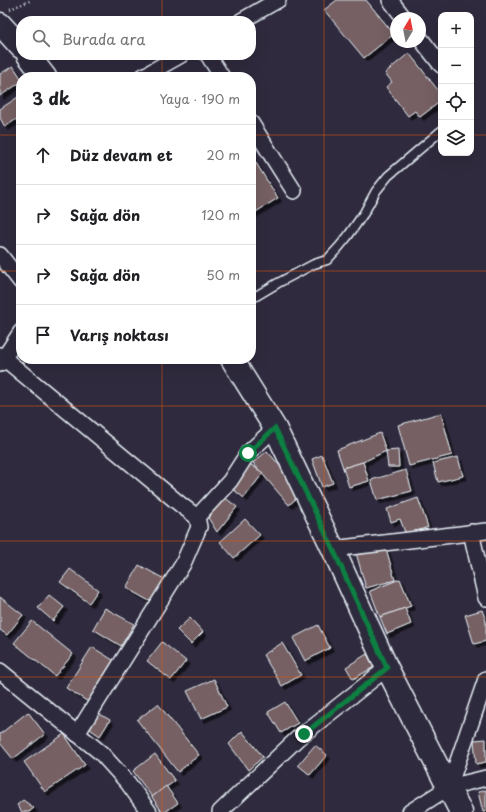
<!DOCTYPE html>
<html lang="tr">
<meta charset="utf-8">
<style>
:root{--surface:#fff;--page:#f2f2f2;--text:#202124;--muted:#757577;--line:#e0e0e0}
body{margin:0;font-family:"Playpen Sans",sans-serif;background:var(--page);color:var(--text)}
.controls{position:absolute;right:12px;top:12px;display:grid;overflow:hidden;border-radius:8px;box-shadow:0 4px 16px #0002}
.controls button{width:36px;height:36px;display:grid;place-items:center;padding:0;border:0;border-bottom:1px solid var(--line);background:var(--surface);color:var(--text);font:20px sans-serif}
.compass{position:absolute;left:390px;top:12px;width:36px;height:36px;border-radius:50%;background:var(--surface);box-shadow:0 4px 16px #0002;rotate:10deg}
.stop{position:absolute;width:12px;height:12px;margin:-9px;border:3px solid #0b8043;border-radius:50%;background:#fff}
.stop.end{background:#0b8043;border-color:#fff;box-shadow:0 1px 4px #0008}
.list{margin:0;padding:0;list-style:none}
h2{display:flex;justify-content:space-between;align-items:center;height:52px;margin:0;padding:0 16px;font-size:17px}
h2 small{font-size:13px;font-weight:400;color:var(--muted)}
.list li{display:grid;grid-template-columns:26px 1fr auto;gap:12px;align-items:center;box-sizing:border-box;height:60px;padding:0 16px;border-top:1px solid var(--line)}
.list b{display:block;font-size:15px;white-space:nowrap}
.list em{font-size:13px;font-style:normal;color:var(--muted)}
.icon{flex:none;width:22px;height:22px;fill:none;stroke:currentColor;stroke-width:2;stroke-linecap:round;stroke-linejoin:round}
.map{position:relative;flex:none;width:486px;height:812px;overflow:hidden}
.search{position:absolute;background:var(--surface);box-shadow:0 4px 16px #0002;left:16px;top:16px;width:240px;height:44px;display:flex;align-items:center;gap:10px;box-sizing:border-box;padding:0 14px;border-radius:16px;color:var(--muted);font-size:15px}
.panel{position:absolute;background:var(--surface);box-shadow:0 4px 16px #0002;left:16px;top:72px;width:240px;height:292px;border-radius:16px}
.map>svg:first-child{display:block}
.building{fill:#766164;stroke:#e8f1f8;filter:url(#shadow)}
.lines{fill:none;stroke-linecap:round;stroke-linejoin:round}
.lane-casing{stroke:#e8f1f8;stroke-width:11}
.street-casing{stroke:#e8f1f8;stroke-width:18}
.secondary-casing{stroke:#e8f1f8;stroke-width:25}
.path{stroke:#e8f1f8;stroke-width:2.5;stroke-dasharray:1 3;stroke-linecap:butt}
.lane{stroke:#2f2a3d;stroke-width:8}
.street{stroke:#2f2a3d;stroke-width:15}
.secondary{stroke:#2f2a3d;stroke-width:22}
.route{stroke:#0b8043;stroke-width:5}
.grid{fill:none;stroke:#e8590c;stroke-width:1;stroke-opacity:0.55}
</style>
<div class="map">
<svg width="486" height="812" viewBox="0 0 486 812">
<defs>
<filter id="shadow"><feDropShadow dx="3.5" dy="3.5" stdDeviation="0" flood-color="#0009"/></filter>
</defs>
<rect width="100%" height="100%" fill="#2f2a3d"/>
<filter id="ink" filterUnits="userSpaceOnUse"><feTurbulence type="fractalNoise" baseFrequency=".025" numOctaves="2"/><feDisplacementMap in="SourceGraphic" scale="8" xChannelSelector="R" yChannelSelector="G"/><feConvolveMatrix kernelMatrix="1 2 1 2 8 2 1 2 1" color-interpolation-filters="sRGB"/></filter>
<g filter="url(#ink)">
<!-- building -->
<g class="building">
<path d="M337,0H366L394,34L364,58L324,10Z"/>
<path d="M409,53L441,94V101L420,117L415,111L408,116L386,87L392,82L385,73Z"/>
<path d="M13,66L21,78V82L0,96V74Z"/>
<path d="M21,95V116L5,127L0,118V109Z"/>
<path d="M251,155L278,198L251,215Z"/>
<path d="M441,413L452,455L409,466L398,425Z"/>
<path d="M380,433L386,451L363,462L343,468L337,450Z"/>
<path d="M398,450L399,467H388L386,451Z"/>
<path d="M267,451L303,492L289,505L253,463Z"/>
<path d="M322,455L333,483L322,487L312,459Z"/>
<path d="M458,457L463,476L438,482L433,463Z"/>
<path d="M247,462L263,473L244,498L229,486Z"/>
<path d="M363,462L369,481L349,487L343,468Z"/>
<path d="M406,470L412,491L377,500L371,480Z"/>
<path d="M223,496L237,507L217,532L207,516Z"/>
<path d="M418,498L428,527L406,535L400,519L391,522L387,509Z"/>
<path d="M245,519L260,535L234,558L220,542Z"/>
<path d="M385,545L395,580L366,588L356,553Z"/>
<path d="M139,565L166,580L153,603L126,588Z"/>
<path d="M70,569L98,590L89,603L60,582Z"/>
<path d="M400,579L411,606L380,617L370,591Z"/>
<path d="M49,595L64,607L53,621L38,608Z"/>
<path d="M0,597L23,615L7,635L0,630Z"/>
<path d="M105,608L134,624L121,646L93,629Z"/>
<path d="M405,608L411,624L387,634L380,617Z"/>
<path d="M482,610L486,621V641L474,644L465,615Z"/>
<path d="M190,618L203,632L191,644L177,630Z"/>
<path d="M32,621L73,654L55,676L14,643Z"/>
<path d="M318,625L330,648L305,661L293,638Z"/>
<path d="M162,642L186,661L171,680L147,661Z"/>
<path d="M282,643L301,675L282,686L263,655Z"/>
<path d="M92,647L116,662L90,703L66,688Z"/>
<path d="M367,654L374,667L353,679L346,667Z"/>
<path d="M214,679L227,707L201,719L187,691Z"/>
<path d="M285,702L298,723L281,733L268,712Z"/>
<path d="M158,704L199,755L178,772L137,720Z"/>
<path d="M28,712L45,734L13,759L0,743V734Z"/>
<path d="M96,712L110,720L100,736L87,727Z"/>
<path d="M242,731L263,757L248,770L229,744Z"/>
<path d="M64,734L85,765L45,792L24,762Z"/>
<path d="M486,739V762L476,764L474,740Z"/>
<path d="M315,745L327,755L310,775L298,765Z"/>
<path d="M155,754L175,781L152,797L133,771Z"/>
<path d="M166,786L178,803L165,812H162L152,797Z"/>
<path d="M486,790V812H483L478,792Z"/>
<path d="M23,800L34,808L29,812H22L17,805Z"/>
</g>
<g class="lines">
<defs>
<path id="lane" d="M251,299L278,283L314,264L327,260L339,247L348,236L364,213L376,191L388,176L441,131"/>
<g id="street">
<path d="M390,0L404,18"/>
<path d="M241,21L278,0"/>
<path d="M420,38L441,65"/>
<path d="M208,55L222,77"/>
<path d="M142,77L181,55"/>
<path d="M251,123L294,191"/>
<path d="M0,255L21,282"/>
<path d="M0,355L181,505L197,517"/>
<path d="M0,364L21,332"/>
<path d="M471,532L486,598"/>
<path d="M333,549L486,531"/>
<path d="M0,671L101,753L128,783L149,812"/>
<path d="M77,734L183,564L199,527L197,517L230,481L248,453L275,428"/>
<path d="M449,787L486,679"/>
<path d="M220,812L298,738L387,668"/>
<path d="M410,812L449,787L486,778"/>
</g>
<g id="secondary">
<path d="M0,24L21,47"/>
<path d="M28,55L45,77"/>
<path d="M232,359L275,428L333,549L387,668L461,812"/>
</g>
</defs>
<!-- lane casing -->
<use href="#lane" class="lane-casing"/>
<!-- street casing -->
<use href="#street" class="street-casing"/>
<!-- secondary casing -->
<use href="#secondary" class="secondary-casing"/>
<!-- path -->
<path class="path" d="M10,9L32,0"/>
<!-- lane -->
<use href="#lane" class="lane"/>
<!-- street -->
<use href="#street" class="street"/>
<!-- secondary -->
<use href="#secondary" class="secondary"/>
</g>
</g>
<g class="lines" filter="url(#ink)">
<!-- route -->
<path class="route" d="M248,453L275,428L333,549L387,668L304,734"/>
</g>
<!-- grid -->
<path class="grid" d="M162,0V21M324,0V812M162,55V77M0,135H21M251,135H441M471,135H486M0,271H21M251,271H486M162,359V812M0,406H486M0,541H486M0,677H486"/>
</svg>
<div class="controls">
<button>+</button>
<button>−</button>
<button><svg class="icon" aria-label="locate" viewBox="0 0 24 24"><circle cx="12" cy="12" r="6"/><path d="M12 2v4M12 18v4M2 12h4M18 12h4"/></svg></button>
<button><svg class="icon" aria-label="layers" viewBox="0 0 24 24"><path d="M12 4l9 5-9 5-9-5zM3 14l9 5 9-5"/></svg></button>
</div>
<svg class="compass" viewBox="-18 -18 36 36"><path d="M0-13l5 13h-10z" fill="#e53935"/><path d="M0 13l5-13h-10z" fill="#757577"/></svg>
<div class="stop" style="left:248px;top:453px"></div>
<div class="stop end" style="left:304px;top:734px"></div>
<div class="search"><svg class="icon" aria-label="search" viewBox="0 0 24 24"><circle cx="10" cy="10" r="6"/><path d="M15 15l6 6"/></svg>Burada ara</div>
<section class="panel">
<h2>3 dk<small>Yaya · 190 m</small></h2>
<ul class="list">
<li><svg class="icon" aria-label="ahead" viewBox="0 0 24 24"><path d="M12 20V5M6 11l6-6 6 6"/></svg><div><b>Düz devam et</b></div><em>20 m</em></li>
<li><svg class="icon" aria-label="right" viewBox="0 0 24 24"><path d="M7 20v-9h11M14 6l5 5-5 5"/></svg><div><b>Sağa dön</b></div><em>120 m</em></li>
<li><svg class="icon" aria-label="right" viewBox="0 0 24 24"><path d="M7 20v-9h11M14 6l5 5-5 5"/></svg><div><b>Sağa dön</b></div><em>50 m</em></li>
<li><svg class="icon" aria-label="arrive" viewBox="0 0 24 24"><path d="M6 21V4h12l-3 4 3 4H6"/></svg><div><b>Varış noktası</b></div></li>
</ul>
</section>
</div>
